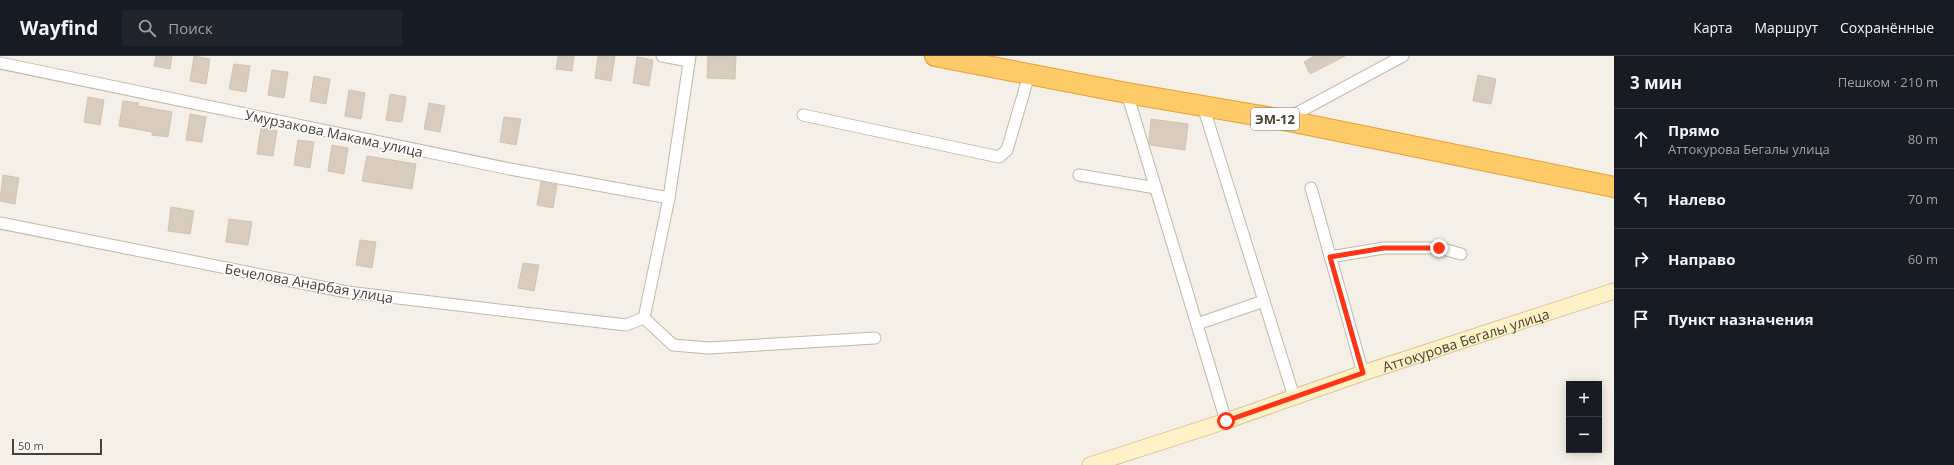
<!DOCTYPE html>
<html lang="ru">
<meta charset="utf-8">
<style>
:root{--surface:#171b24;--page:#20242c;--text:#f1f3f6;--muted:#9ea1a6;--line:#363941}
body{margin:0;font-family:"Open Sans",sans-serif;background:var(--page);color:var(--text)}
.controls{position:absolute;right:12px;bottom:12px;display:grid;overflow:hidden;border-radius:0px;box-shadow:0 2px 10px #0003}
.controls button{width:36px;height:36px;display:grid;place-items:center;padding:0;border:0;border-bottom:1px solid var(--line);background:var(--surface);color:var(--text);font:20px sans-serif}
.scale{position:absolute;left:12px;bottom:10px;width:90px;box-sizing:border-box;padding-left:4px;border:2px solid #484136;border-top:0;font-size:11px;line-height:14px;white-space:nowrap;color:#484136;-webkit-text-stroke:3px #fff;paint-order:stroke}
.stop{position:absolute;width:12px;height:12px;margin:-9px;border:3px solid #ff3414;border-radius:50%;background:#fff}
.stop.end{background:#ff3414;border-color:#fff;box-shadow:0 1px 4px #0008}
.list{margin:0;padding:0;list-style:none}
h2{display:flex;justify-content:space-between;align-items:center;height:52px;margin:0;padding:0 16px;font-size:17px}
h2 small{font-size:13px;font-weight:400;color:var(--muted)}
.list li{display:grid;grid-template-columns:26px 1fr auto;gap:12px;align-items:center;box-sizing:border-box;height:60px;padding:0 16px;border-top:1px solid var(--line)}
.list b{display:block;font-size:15px;white-space:nowrap}
.list p{margin:0;font-size:13px;white-space:nowrap;color:var(--muted)}
.list em{font-size:13px;font-style:normal;color:var(--muted)}
.icon{flex:none;width:22px;height:22px;fill:none;stroke:currentColor;stroke-width:2;stroke-linecap:round;stroke-linejoin:round}
.map{position:relative;flex:none;width:1614px;height:409px;overflow:hidden}
header{display:flex;align-items:center;gap:24px;box-sizing:border-box;height:56px;padding:0 20px;background:var(--surface);border-bottom:1px solid var(--line)}
header strong{font-size:19px}
nav{display:flex;gap:22px;margin-inline-start:auto;font-size:14px}
.search{width:280px;height:36px;background:var(--page);display:flex;align-items:center;gap:10px;box-sizing:border-box;padding:0 14px;border-radius:0px;color:var(--muted);font-size:15px}
main{display:flex}
aside{flex:1;background:var(--surface)}
.map>svg:first-child{display:block}
.building{fill:#d7ccbd;stroke:#d2c4b0}
.lines{fill:none;stroke-linecap:round;stroke-linejoin:round}
.street-casing{stroke:#c0b8aa;stroke-width:13}
.secondary-casing{stroke:#d6c496;stroke-width:17}
.highway-casing{stroke:#e39f33;stroke-width:22}
.street{stroke:#fff;stroke-width:11}
.secondary{stroke:#fff1c7;stroke-width:15}
.highway{stroke:#ffca68;stroke-width:20}
.route{stroke:#ff3414;stroke-width:5}
.labels{text-anchor:middle;dominant-baseline:central;stroke-width:3;stroke-linejoin:round;paint-order:stroke}
.shield{fill:#fff;stroke:#7f7a72;stroke-width:1}
.shield-label{font-size:13px;font-weight:bold;fill:#484136}
.street-label{font-size:14px;fill:#484136;stroke:#fff}
</style>
<header>
<strong>Wayfind</strong>
<div class="search"><svg class="icon" aria-label="search" viewBox="0 0 24 24"><circle cx="10" cy="10" r="6"/><path d="M15 15l6 6"/></svg>Поиск</div>
<nav><a>Карта</a><a>Маршрут</a><a>Сохранённые</a></nav>
</header>
<main>
<div class="map">
<svg width="1614" height="409" viewBox="0 0 1614 409">
<rect width="100%" height="100%" fill="#f4f0e8"/>
<!-- building -->
<g class="building">
<path d="M156,0H172L170,13L154,10Z"/>
<path d="M194,0L210,3L206,28L190,25Z"/>
<path d="M558,0H574L572,15L556,13Z"/>
<path d="M598,0H615L611,25L595,22Z"/>
<path d="M708,0H736L735,23L707,22Z"/>
<path d="M1314,0H1345L1310,18L1304,6Z"/>
<path d="M637,1L653,4L649,30L633,27Z"/>
<path d="M234,8L250,10L246,36L229,33Z"/>
<path d="M272,14L288,16L284,42L268,39Z"/>
<path d="M1478,19L1496,23L1491,48L1473,45Z"/>
<path d="M314,20L330,23L326,48L310,45Z"/>
<path d="M349,34L365,37L361,63L345,60Z"/>
<path d="M390,38L406,41L402,66L386,64Z"/>
<path d="M88,41L104,44L100,69L84,66Z"/>
<path d="M123,45L139,47L138,50L172,56L168,81L152,79V76L119,70Z"/>
<path d="M429,47L445,50L440,76L424,73Z"/>
<path d="M190,58L206,61L202,86L186,84Z"/>
<path d="M504,61L521,63L516,89L500,86Z"/>
<path d="M1151,63L1188,68L1185,94L1150,89L1149,84Z"/>
<path d="M261,72L277,75L273,100L257,98Z"/>
<path d="M298,84L314,86L310,112L294,109Z"/>
<path d="M332,89L348,92L344,118L328,115Z"/>
<path d="M367,100L416,108L412,133L362,125Z"/>
<path d="M3,119L19,122L15,148L0,145Z"/>
<path d="M541,126L557,129L553,152L537,149Z"/>
<path d="M171,151L194,155L190,178L168,175Z"/>
<path d="M229,163L252,166L248,189L226,186Z"/>
<path d="M360,184L376,186L372,212L356,209Z"/>
<path d="M523,207L539,209L534,235L518,232Z"/>
</g>
<g class="lines">
<defs>
<g id="street">
<path d="M662,0L689,5"/>
<path d="M690,0L669,142L644,262L673,289L709,292L875,282"/>
<path d="M0,7L510,113L669,142"/>
<path d="M1127,37L1226,365"/>
<path d="M1203,50L1294,341"/>
<path d="M803,59L999,101L1007,94L1029,19"/>
<path d="M1284,64L1403,0"/>
<path d="M1079,119L1156,132"/>
<path d="M1311,132L1363,317"/>
<path d="M0,167L347,236L626,269L644,262"/>
<path d="M1330,201L1384,192H1439L1461,198"/>
<path d="M1197,268L1264,245"/>
</g>
<g id="secondary">
<path id="s1" d="M1090,409L1226,365L1363,317L1614,235"/>
</g>
<path id="highway" d="M935,0L1127,37L1284,64L1614,131"/>
</defs>
<!-- street casing -->
<use href="#street" class="street-casing"/>
<!-- secondary casing -->
<use href="#secondary" class="secondary-casing"/>
<!-- highway casing -->
<use href="#highway" class="highway-casing"/>
<!-- street -->
<use href="#street" class="street"/>
<!-- secondary -->
<use href="#secondary" class="secondary"/>
<!-- highway -->
<use href="#highway" class="highway"/>
</g>
<g class="lines">
<!-- route -->
<path class="route" d="M1226,365L1363,317L1330,201L1384,192H1439"/>
</g>
<g class="labels">
<!-- shield labels -->
<rect class="shield" x="1251" y="52" width="48" height="22" rx="3"/>
<g class="shield-label">
<text x="1275" y="63">ЭМ-12</text>
</g>
<!-- street labels -->
<g class="street-label">
<text transform="translate(334 77) rotate(12)">Умурзакова Макама улица</text>
<text transform="translate(309 227) rotate(10)">Бечелова Анарбая улица</text>
<text stroke="none"><textPath href="#s1" startOffset="396">Аттокурова Бегалы улица</textPath></text>
</g>
</g>
</svg>
<div class="controls">
<button>+</button>
<button>−</button>
</div>
<div class="scale">50 m</div>
<div class="stop" style="left:1226px;top:365px"></div>
<div class="stop end" style="left:1439px;top:192px"></div>
</div>
<aside>
<h2>3 мин<small>Пешком · 210 m</small></h2>
<ul class="list">
<li><svg class="icon" aria-label="ahead" viewBox="0 0 24 24"><path d="M12 20V5M6 11l6-6 6 6"/></svg><div><b>Прямо</b><p>Аттокурова Бегалы улица</p></div><em>80 m</em></li>
<li><svg class="icon" aria-label="left" viewBox="0 0 24 24"><path d="M17 20v-9H6M10 6l-5 5 5 5"/></svg><div><b>Налево</b></div><em>70 m</em></li>
<li><svg class="icon" aria-label="right" viewBox="0 0 24 24"><path d="M7 20v-9h11M14 6l5 5-5 5"/></svg><div><b>Направо</b></div><em>60 m</em></li>
<li><svg class="icon" aria-label="arrive" viewBox="0 0 24 24"><path d="M6 21V4h12l-3 4 3 4H6"/></svg><div><b>Пункт назначения</b></div></li>
</ul>
</aside>
</main>
